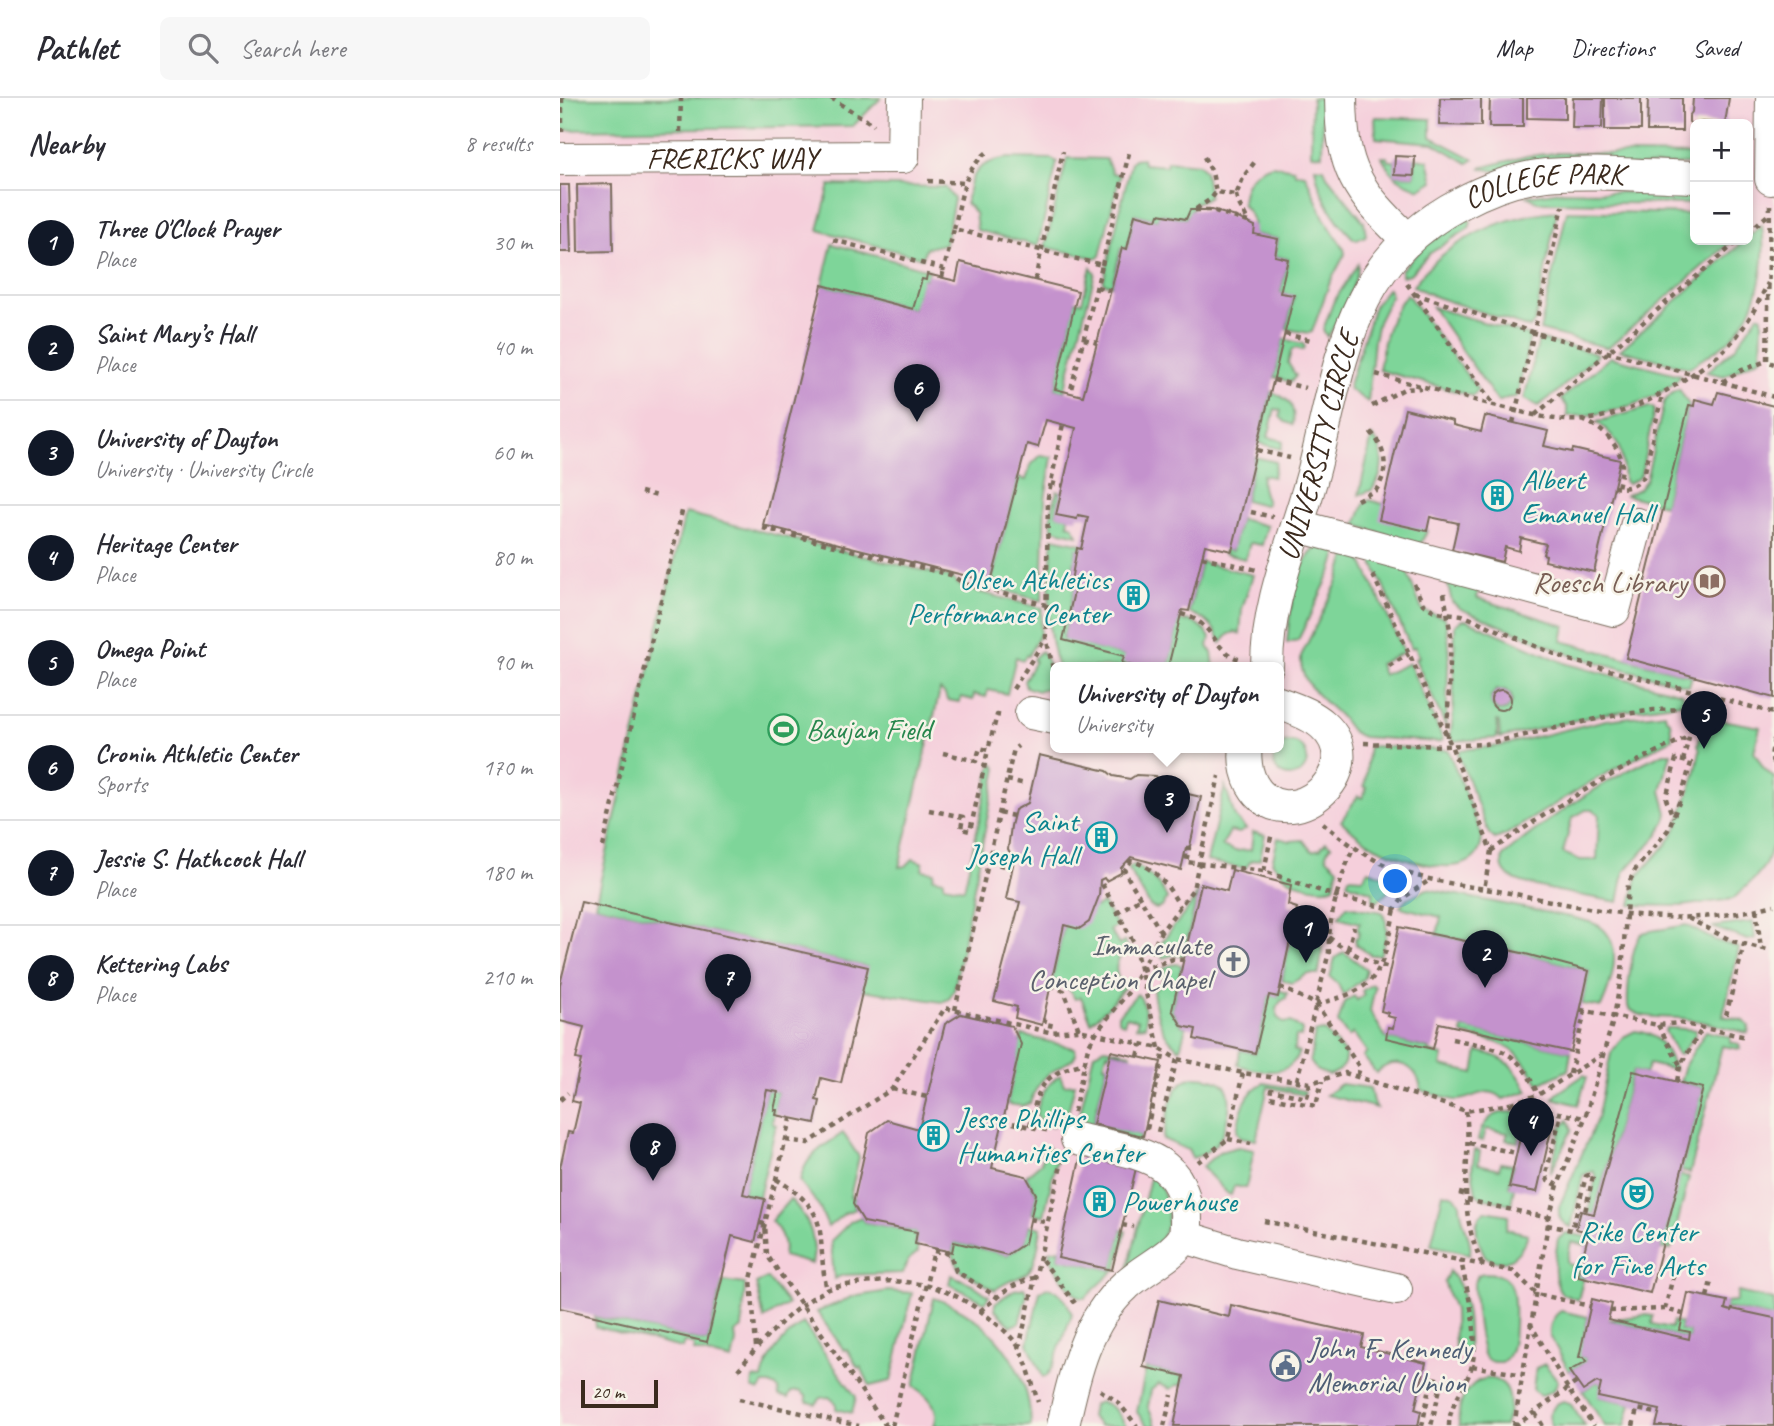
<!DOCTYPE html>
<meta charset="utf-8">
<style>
:root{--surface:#fff;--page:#f7f7f7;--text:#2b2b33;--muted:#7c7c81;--line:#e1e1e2;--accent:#111827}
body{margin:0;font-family:Caveat,sans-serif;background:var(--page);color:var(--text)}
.controls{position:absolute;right:21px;top:21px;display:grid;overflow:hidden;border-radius:10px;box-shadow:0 4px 10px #0003}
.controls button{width:63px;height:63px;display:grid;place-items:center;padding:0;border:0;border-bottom:2px solid var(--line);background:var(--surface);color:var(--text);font:35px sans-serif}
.scale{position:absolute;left:21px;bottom:18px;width:77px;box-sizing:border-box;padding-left:7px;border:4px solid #3b2a1e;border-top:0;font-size:19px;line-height:24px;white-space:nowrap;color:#3b2a1e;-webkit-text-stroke:5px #f7f3e8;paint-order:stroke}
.you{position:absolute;left:836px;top:784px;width:24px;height:24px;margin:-18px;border:5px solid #fff;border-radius:50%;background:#1a73e8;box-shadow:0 0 0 10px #1a73e833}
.badge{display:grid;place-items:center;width:46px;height:46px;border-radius:50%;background:var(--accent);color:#fff;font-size:23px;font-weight:700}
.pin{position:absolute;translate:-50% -58px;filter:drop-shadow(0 2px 4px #0008)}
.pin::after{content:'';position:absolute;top:37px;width:24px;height:21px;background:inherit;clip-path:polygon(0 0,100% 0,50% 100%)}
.popup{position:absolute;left:490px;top:564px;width:234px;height:91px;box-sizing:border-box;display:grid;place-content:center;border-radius:10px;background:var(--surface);filter:drop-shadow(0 2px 5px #0005);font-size:23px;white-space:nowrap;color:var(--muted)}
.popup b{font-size:26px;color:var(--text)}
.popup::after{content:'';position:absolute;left:50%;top:100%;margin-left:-14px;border:14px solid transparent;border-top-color:var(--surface)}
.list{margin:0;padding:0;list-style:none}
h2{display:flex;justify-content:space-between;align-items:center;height:91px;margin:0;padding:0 28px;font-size:30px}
h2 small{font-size:23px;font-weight:400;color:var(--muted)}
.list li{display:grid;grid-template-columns:46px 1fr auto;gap:21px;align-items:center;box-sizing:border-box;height:105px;padding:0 28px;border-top:2px solid var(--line)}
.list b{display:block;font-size:26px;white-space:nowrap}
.list p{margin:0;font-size:23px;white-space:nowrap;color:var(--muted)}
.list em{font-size:23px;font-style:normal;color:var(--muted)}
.icon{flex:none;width:38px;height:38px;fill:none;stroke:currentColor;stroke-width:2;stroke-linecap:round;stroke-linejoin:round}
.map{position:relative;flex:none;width:1214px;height:1328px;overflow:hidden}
header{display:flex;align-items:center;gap:42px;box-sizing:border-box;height:98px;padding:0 35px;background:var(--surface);border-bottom:2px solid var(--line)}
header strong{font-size:33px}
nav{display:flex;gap:38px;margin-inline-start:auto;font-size:24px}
.search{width:490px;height:63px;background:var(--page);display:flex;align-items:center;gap:18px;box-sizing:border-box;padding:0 24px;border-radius:10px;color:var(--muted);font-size:26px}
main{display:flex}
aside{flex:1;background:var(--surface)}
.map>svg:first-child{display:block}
.built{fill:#f5cfdb;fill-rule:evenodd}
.green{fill:#7ed599;stroke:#5c805c;stroke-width:2;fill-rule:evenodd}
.building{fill:#c492cd}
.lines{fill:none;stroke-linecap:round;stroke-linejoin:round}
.minor-casing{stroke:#7a6c5c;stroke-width:34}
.path{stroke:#7a6c5c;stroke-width:4.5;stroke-dasharray:5 5;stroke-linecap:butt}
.minor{stroke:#fff;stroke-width:32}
.labels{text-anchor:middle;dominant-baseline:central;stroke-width:5;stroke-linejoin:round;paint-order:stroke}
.street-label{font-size:30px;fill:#3b2a1e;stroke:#f7f3e8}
.culture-label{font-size:30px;fill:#0d838f;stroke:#f7f3e8;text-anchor:start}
.education-label{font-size:30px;fill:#785e54;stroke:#f7f3e8;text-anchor:end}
.leisure-label{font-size:30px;fill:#27864d;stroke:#f7f3e8;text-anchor:start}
.worship-label{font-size:30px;fill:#5b616d;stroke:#f7f3e8;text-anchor:end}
.service-label{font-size:30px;fill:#4e5e75;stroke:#f7f3e8;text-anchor:start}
</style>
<header>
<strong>Pathlet</strong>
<div class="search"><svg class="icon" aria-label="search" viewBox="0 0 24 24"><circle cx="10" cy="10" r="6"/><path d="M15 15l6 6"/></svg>Search here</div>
<nav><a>Map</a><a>Directions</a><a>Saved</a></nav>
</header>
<main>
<aside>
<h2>Nearby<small>8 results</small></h2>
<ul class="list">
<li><span class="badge">1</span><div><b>Three O'Clock Prayer</b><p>Place</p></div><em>30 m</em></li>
<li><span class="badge">2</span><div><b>Saint Mary’s Hall</b><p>Place</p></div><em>40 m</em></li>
<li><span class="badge">3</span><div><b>University of Dayton</b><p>University · University Circle</p></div><em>60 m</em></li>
<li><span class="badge">4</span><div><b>Heritage Center</b><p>Place</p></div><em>80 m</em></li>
<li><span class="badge">5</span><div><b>Omega Point</b><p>Place</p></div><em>90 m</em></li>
<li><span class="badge">6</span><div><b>Cronin Athletic Center</b><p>Sports</p></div><em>170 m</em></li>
<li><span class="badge">7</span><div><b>Jessie S. Hathcock Hall</b><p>Place</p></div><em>180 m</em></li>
<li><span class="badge">8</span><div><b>Kettering Labs</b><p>Place</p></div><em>210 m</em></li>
</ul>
</aside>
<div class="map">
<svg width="1214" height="1328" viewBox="0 0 1214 1328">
<rect width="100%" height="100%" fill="#f7f3e8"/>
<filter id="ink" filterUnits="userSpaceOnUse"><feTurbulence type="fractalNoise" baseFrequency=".0143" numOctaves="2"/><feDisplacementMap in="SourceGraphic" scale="14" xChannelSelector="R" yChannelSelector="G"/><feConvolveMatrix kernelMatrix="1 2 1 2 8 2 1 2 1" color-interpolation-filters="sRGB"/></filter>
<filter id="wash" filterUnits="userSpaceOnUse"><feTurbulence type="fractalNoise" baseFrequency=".00686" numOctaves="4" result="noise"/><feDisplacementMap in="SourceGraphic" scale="28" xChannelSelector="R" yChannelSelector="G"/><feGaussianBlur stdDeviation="1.57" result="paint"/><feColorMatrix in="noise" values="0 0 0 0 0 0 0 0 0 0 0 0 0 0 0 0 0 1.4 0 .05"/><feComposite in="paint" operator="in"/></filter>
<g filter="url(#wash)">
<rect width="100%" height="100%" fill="#f0e7cf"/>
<!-- built -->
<path class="built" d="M0,0H1214V1328H0ZM1135,26H1188V142H1135ZM495,569H719V649H495Z"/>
<!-- green -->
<g class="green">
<path d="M0,0H321L293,28L0,32Z"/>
<path d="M752,0H763L762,57L751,56Z"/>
<path d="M815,19L871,21V39L914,61L908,65L873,45L816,40Z"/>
<path d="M996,55L1135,57V66L935,73L920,70L967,58Z"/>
<path d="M822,59H827L828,63H835V77L854,78L855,60L868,62L873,83L860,91C839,83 833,81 822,59Z"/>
<path d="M449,60L492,61L497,64L478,148L417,132L415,115L406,105C412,75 416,64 449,60Z"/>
<path d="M507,60L546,61L552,75L560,77L540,158L535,160L485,149Z"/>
<path d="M582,60L583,66L606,68L607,63L639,66L645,73L649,99L635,105L626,121L600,116L597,122L575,116L567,151L561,150L552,187L543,185L571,64L574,61Z"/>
<path d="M712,67L734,71L735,75L745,76L764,120L784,151L785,156L770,184L752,234L749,235L726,231L734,198L720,195L728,161L715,158L718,141L694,136C695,124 690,114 682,106C683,85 691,73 712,67Z"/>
<path d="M755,69L764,70L767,78L804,124L806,138L797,142L793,140C774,121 759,97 755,69Z"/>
<path d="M270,87L385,89L394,101L385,146L366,150L362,160L258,132Z"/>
<path d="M1001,93L1135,96V106L978,104L967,98Z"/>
<path d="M997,113L975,223L970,230L876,199L853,188C885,143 944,117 997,113Z"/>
<path d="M1007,113L1135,116V142H1173L1048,250L980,232Z"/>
<path d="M908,119L911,124L909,130L869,156L850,176L842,178L841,172L865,148Z"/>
<path d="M1202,127C1207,168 1199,212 1169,242C1158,253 1141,261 1129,270L1060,252Z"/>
<path d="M272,146L369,172L366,182L363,181L353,211L262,187Z"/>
<path d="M798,166C800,178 776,229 767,239L763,232L773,205Z"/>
<path d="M531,169L535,175L504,294L495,291L515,203L522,204Z"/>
<path d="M828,190L831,198L818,224L814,242L808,304L790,292L789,287L814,208Z"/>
<path d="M847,196L918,292L913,298L819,272C823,243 828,218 847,196Z"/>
<path d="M872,209L970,238L957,299L947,300L938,304Z"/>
<path d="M1198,217L1202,219V223L1201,260L1164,278L1147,274L1175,250Z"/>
<path d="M723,241L743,246L745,249L743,252L735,250L731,253L728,265L736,278L731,284L714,279Z"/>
<path d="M979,241L1038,256L996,295L978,308L964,301Z"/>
<path d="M1050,259L1121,277C1101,304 1040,319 1007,318V308L1001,301Z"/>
<path d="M1119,291L1129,307L1104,407L1066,397L1079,391L1086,382L1104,304L1114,293Z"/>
<path d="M711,294C729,300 736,308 733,327L725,324L720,319L721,312L715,311L708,339L723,343L721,351L699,345Z"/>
<path d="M1089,309H1093L1094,313L1081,376L1079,380L1067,386L1064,383C1062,354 1062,343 1037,324Z"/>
<path d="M812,338C826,352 824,377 812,392L799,397Z"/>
<path d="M481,357L492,359L485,401L482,503L445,493V488L431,484L458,380L466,382L471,367Z"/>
<path d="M695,359L716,364L713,379L702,377C700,389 704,394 707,406L704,407L685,402Z"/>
<path d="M497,393L501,394L496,416L509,419L508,426L513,428L518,437L492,431L491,416Z"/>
<path d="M809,402L823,406L867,433L860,447L796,427L804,406Z"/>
<path d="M125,415L390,479L403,490L482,510L480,536L468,558L466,557L463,562L456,559L447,596L428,592L426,599L414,596L413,602L401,599L400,604L387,602L385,596L380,592L339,769L346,768L353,761L363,765L362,772L374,774L373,780L384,782V787L404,791L432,665L437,670L394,892L389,901L382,904L302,892L307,869L35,807Z"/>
<path d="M680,421L707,428L702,447L690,445L685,461L664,456L665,451L672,453Z"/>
<path d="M493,440L522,446L521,451H517L511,483L516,485L503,541L564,558L576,569H498C483,529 490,481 493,440Z"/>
<path d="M760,448L779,449L772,472L742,534L738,542L727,545C729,520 735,460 760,448Z"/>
<path d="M788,452L799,456L844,554L819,566L823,577L849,565L882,639L883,642L879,644L803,639C787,633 789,628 779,617C762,600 739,586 741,558L778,483Z"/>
<path d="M810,458L844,466L862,512L885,520L889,545L886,629L855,561L859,559L855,549L851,550Z"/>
<path d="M641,464L693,477L682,511L680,536L675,534L669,536L661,545C655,529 645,519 629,515Z"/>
<path d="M886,480L919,489L917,500L1005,528L1002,543L1132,578L1129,588L1014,558L901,511L892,504Z"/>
<path d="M619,522L626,524L627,522C638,526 645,530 650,540L648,548L652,555L654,569H608Z"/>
<path d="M902,522H907L1007,566L1122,595L1124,598L1121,605L1042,616L940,640L939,624L937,623V640L894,643L890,638L893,620L895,527ZM936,592H945L951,597L952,605L946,612L938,613L932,607L931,599Z"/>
<path d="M481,553C488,561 494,579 490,589L477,593L466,589L464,583L475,563L473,561Z"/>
<path d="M1105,615L1106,620L1110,623L1112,641L1034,682L945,737L935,741L929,736L898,656L901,652L939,648L1046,622Z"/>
<path d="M1146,619L1200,629L1194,654L1203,669L1214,680V744L1205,767L1194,781L1173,801L1121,808L1071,807L1077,779L1105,748L1116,731L1135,677L1140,652L1138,646Z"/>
<circle cx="730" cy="661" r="17"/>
<path d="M815,648L888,652L922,738C921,790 844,762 816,749C803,742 792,733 781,723L798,698L802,700L807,690L804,688C808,675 806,661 809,649Z"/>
<path d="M1104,655H1111L1101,693L1107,715L1105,724L1098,737L1064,774L1058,804C1037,800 962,789 949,778C942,773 941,766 943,758C992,717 1045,681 1104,655ZM1026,712H1033L1039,716L1037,762H1020L1003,755L1012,720Z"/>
<path d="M665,688L675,719L686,731L679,735L670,733L662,748L675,753L691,752L693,734L705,737L700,761L691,763L685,771L647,763Z"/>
<path d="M718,740L730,743L743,742L752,753L760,751L766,744L771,748L766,755L767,760L778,770L774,788C762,794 733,786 723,777C719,773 717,768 712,764Z"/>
<path d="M574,767C588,775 602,786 607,801L602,809L596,811L590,808L568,770Z"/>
<path d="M809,772L831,781L828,794L817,804L813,803V794L787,785L789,779L803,780Z"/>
<path d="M867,791L1015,820C1024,823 1035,824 1042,830C1064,849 1051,887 1041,909L1022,906L1029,873L962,855L877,837L881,819L840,809L846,801Z"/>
<path d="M638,793L624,858L613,857L603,860L598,852C608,830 630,815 638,793Z"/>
<path d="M543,805L557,828L550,832L559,847L565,843L568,850C553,863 553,875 564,890L549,908L531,924L521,899L515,901L506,886L492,882L504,827Z"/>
<path d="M787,808L822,814C830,826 826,844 820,857H811L796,847L795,840L798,839L799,833L797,830L800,825L778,819Z"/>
<path d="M734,824C764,832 765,849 758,876H747L732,885L722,882Z"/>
<path d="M1193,824L1195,840L1188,842L1152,829Z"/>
<path d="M1126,827L1154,842L1179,850L1163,918L1184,923L1189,928L1188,935C1168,930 1147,924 1127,921C1109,917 1081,924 1068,909C1067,895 1071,842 1083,835C1088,832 1116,830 1126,827Z"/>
<path d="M784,854L806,871L804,880L783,897L778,886L770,879L775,860Z"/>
<path d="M615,866L622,867L612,912L622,928L626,929L620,951C600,938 596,915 593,893C601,887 607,880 604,869Z"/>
<path d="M812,886L815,889L810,913L826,940L870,951L869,954L883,958L881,968L914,975L918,953C948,960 953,967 968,993L943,1001C927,985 912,1003 895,1002C884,1001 872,995 861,992C858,967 835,957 816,975L803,958L807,954L793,935L789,939L778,925L784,904L794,898L797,902L804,897L802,893Z"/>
<path d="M719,892L727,895L726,900L720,904L716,911L718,920L724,925L731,924L742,932L741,939L736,938L734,953L739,954C730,981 699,974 678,967L680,952L695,955L709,897L718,899Z"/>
<path d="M577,896C584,901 587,919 585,928L576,929L578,922L566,919L564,926L558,922V917Z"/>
<path d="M903,930L1011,954L1008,972L979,986C953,944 948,947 902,936Z"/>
<path d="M1112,930L1136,932L1135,937L1120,957L1117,956L1105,933L1106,930Z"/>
<path d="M765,933L785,956C786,968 780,974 769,977L757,973L750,963L755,934Z"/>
<path d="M1075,933C1100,935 1107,952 1115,972L1089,966L1085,976L1073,973L1034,1116L1028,1115L1036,1079L1033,1073L1023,1077L1011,1129C1001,1125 998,1120 999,1109L1037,1021L1051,955L1063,939Z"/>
<path d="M1146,933L1171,939L1170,944L1179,946L1180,951L1162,948L1130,1075L1121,1073L1143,990L1120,984L1125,967Z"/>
<path d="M462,937L514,950L516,956L513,961C490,975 480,977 470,1005L462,1008L447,1006Z"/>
<path d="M545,950L571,955V957L551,953L550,956L547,955L544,967L547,968L533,1026L581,1037L577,1049L517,1028L534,955Z"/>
<path d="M500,977L504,987L515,986L507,1018H502L492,1028L482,1025L476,1016C480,999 485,987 500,977Z"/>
<path d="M1024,977L1027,979L1026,982L1018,1007L993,1000L998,995Z"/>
<path d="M633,979C643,979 658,980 665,988C675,1000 666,1035 656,1046C650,1052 641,1058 632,1060L628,1052L603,1041C608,1020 608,986 633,979Z"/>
<path d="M704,985L745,993L744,997L708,989L696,1042L681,1039L677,1034C679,1016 686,992 704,985Z"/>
<path d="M781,986L810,990L813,1004L817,1010L766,997Z"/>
<path d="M207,991L218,994L212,1025L216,1027L199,1099L183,1096Z"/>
<path d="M952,1014L987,1022L992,1028L964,1022L959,1044L946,1042L948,1035L926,1031L923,1043L918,1042C922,1024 933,1013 952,1014Z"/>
<path d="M1008,1022L1012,1031L990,1076L1001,1030Z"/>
<path d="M283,1035L299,1059L290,1099L294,1100L293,1106L296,1111L285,1115L268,1129L259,1108L240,1083C245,1057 263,1049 283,1035Z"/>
<path d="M488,1049L497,1058L484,1118L472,1115L476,1096L466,1078L481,1065L484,1051Z"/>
<path d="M678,1049L694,1052L686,1090L674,1088L671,1097L668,1096L642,1069L659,1054Z"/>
<path d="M915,1052L920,1053L918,1066L939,1071L941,1065L953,1067L949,1088L954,1090L951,1106L922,1100L916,1096L912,1071Z"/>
<path d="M591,1076C609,1095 616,1127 595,1148C587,1156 577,1163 568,1170Z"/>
<path d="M1120,1077L1129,1079L1111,1151H1101Z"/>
<path d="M883,1095L894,1098L900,1104C899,1122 913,1140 910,1156L871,1147Z"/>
<path d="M230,1101C248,1119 258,1140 252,1166L223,1158C226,1144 221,1133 211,1123Z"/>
<path d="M925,1113L949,1117L946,1131L968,1136C962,1155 946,1173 925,1158C918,1144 910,1124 925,1113Z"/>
<path d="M301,1119L304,1124L357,1134L355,1145L357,1146L358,1154L348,1162L343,1175L283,1177L274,1181L271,1143L291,1123Z"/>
<path d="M469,1127L481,1130C478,1144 478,1169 464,1177C454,1182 445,1184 435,1192L399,1171L392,1154L394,1144L447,1157L465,1145Z"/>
<path d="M561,1132L566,1133L557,1170L525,1200H520C508,1190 491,1169 489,1153L499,1151L498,1160L552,1172Z"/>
<path d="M1006,1135L1028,1139L1026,1147L1011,1144L1007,1163L1008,1166L1020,1169L1024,1179L1018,1202L1002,1196C991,1181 995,1160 998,1141Z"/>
<path d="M889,1173C908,1193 909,1228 908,1254L895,1253L894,1212L884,1184Z"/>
<path d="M923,1175C932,1175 943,1176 949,1184C957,1193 955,1245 949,1256C947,1261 946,1261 942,1264C936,1264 930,1265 926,1260C919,1251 914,1199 914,1186L918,1177Z"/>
<path d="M391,1177L412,1186L429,1198L425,1204L422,1203L389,1186Z"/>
<path d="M207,1180L228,1206L204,1221L196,1185Z"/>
<path d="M163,1183L185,1186L182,1230L175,1235L176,1244L172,1262L134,1253V1247L124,1244L122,1250L36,1229L35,1219L147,1244Z"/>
<path d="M464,1190L467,1196L459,1225L451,1228L435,1212V1205L454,1192Z"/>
<path d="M487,1190C500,1191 508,1205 512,1216L491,1272L487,1278L483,1279L468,1246L480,1193Z"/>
<path d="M328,1193L352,1195L331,1283L310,1288L301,1269L298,1270L287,1251L284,1252L257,1214L292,1199Z"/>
<path d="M1178,1194L1214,1202V1220L1172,1211H1165L1166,1204L1176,1203Z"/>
<path d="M374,1200C429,1218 470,1269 471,1328H374C381,1311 370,1299 354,1288Z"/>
<path d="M1001,1213L1028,1219L1020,1259H1024L1027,1263L1009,1273L990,1238C989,1229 992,1218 1001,1213Z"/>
<path d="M1086,1217L1093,1218L1092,1226L1111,1230L1113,1223L1121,1225L1120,1232L1130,1234L1129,1241L1048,1222Z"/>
<path d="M243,1225L296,1299L292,1315L276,1311V1305L269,1299L261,1300L256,1306L247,1304L246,1298L240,1293L231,1294L228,1300L219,1298L218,1290L210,1286H204L199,1293L192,1290L193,1280L202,1281C207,1258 224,1239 243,1225Z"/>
<path d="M985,1266L998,1283L994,1292L980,1298L973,1291L976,1270Z"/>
<path d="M586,1270L624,1278L622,1287H617L610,1291L599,1286L591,1292L588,1309L596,1328H587L577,1314Z"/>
<path d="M927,1280C955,1282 952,1309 945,1328H899C897,1307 905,1285 927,1280Z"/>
<path d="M1037,1284L1041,1286L1039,1299L1071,1306L1065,1328H1045L1023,1293Z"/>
<path d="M1003,1303L1010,1305L1025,1328H991L989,1317L996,1306Z"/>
<path d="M540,1304C553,1306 560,1318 566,1328H540L531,1319L533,1307Z"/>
</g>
<g id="blocks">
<!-- building -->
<g class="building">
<path d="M880,0H921V28L879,27Z"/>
<path d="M930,0H963V29H929Z"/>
<path d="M967,0H1005V21L967,20Z"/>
<path d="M1013,0H1043L1042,30H1012Z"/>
<rect x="1045" y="0" width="36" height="32"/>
<path d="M1088,0H1122V33H1087Z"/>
<path d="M1133,0H1169L1165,26L1142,24L1133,27L1129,24V18L1132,14Z"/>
<path d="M835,58L855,59L854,78L834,77Z"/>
<path d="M52,86L53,153L18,154L17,87Z"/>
<path d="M0,87H9L11,154H0Z"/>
<path d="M630,112H652L676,119L695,128L694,136L718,141L715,158L728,161L720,195L734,197L672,453L645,447L629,513L622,512L608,569H576L562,565L564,558L503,542L516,485L511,483L517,450L521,451L528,419L518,417L517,421L496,417L516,330L486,322L478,349L467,346L431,484L203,427L262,187L353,211L362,181L366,182L367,176L396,183L400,164L518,193L495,291L523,298L562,150L567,151L575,116L597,122L599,116L626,121Z"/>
<path d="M1158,294L1214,308V600L1066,560L1129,307L1134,308L1135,301L1154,306Z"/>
<path d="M845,311L893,323V327L921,334L925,318L988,333L984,348L1012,354L1013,351L1060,362L1034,474L985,463L986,457L983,456L986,446L961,440L959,453L945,449L942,464L892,452L898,425L870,419L867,433L819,422Z"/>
<circle cx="941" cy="602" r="10"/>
<path d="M479,657L547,673L553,678L570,681L576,677L595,678L602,690L641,699L630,748L626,750L621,772L571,759L561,770V775L546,783L544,780L540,782L539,798L529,824L519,831L504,827L482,927L455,920L457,909L434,903L460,804L446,801L454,762L448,751L451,728L455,712L468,705Z"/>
<path d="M672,772L731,787L728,807L737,810L718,899L709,897L695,955L634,941L636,931L622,928L612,912L641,786L667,793Z"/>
<path d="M21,804L308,869L281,985L261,980L256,1002L260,1003L255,1025L216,1017L217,1012H214L218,994L207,992L183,1096L205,1101L195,1144L172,1138L147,1244L0,1210V1070L8,1034L13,1035L20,1005L12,1003L21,962L16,961L24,929L0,923V886Z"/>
<path d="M839,829L962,855L1029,873L1011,954L879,925L873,951L826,940L828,929L833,930L835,920L827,918L828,915L821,913Z"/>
<path d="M401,916L452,928L461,946L432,1070L466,1078L476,1096L465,1145L447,1157L394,1144L392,1154L355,1146L357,1134L304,1124L293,1106L309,1035L327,1022L359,1031L385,926Z"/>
<path d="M551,953L601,964L583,1038L533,1026Z"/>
<path d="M1073,973L1143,990L1090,1195L1018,1178L1029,1134L1016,1131L1021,1113L1034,1116Z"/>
<path d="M964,1022L992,1028L977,1094L949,1089Z"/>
<path d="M521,1057L576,1070L552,1172L498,1160Z"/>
<path d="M1128,1195L1167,1203L1165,1211L1171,1213L1172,1211L1214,1220V1328H1096L1100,1312L1038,1299L1041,1286L1037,1284L1023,1293L1009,1273L1027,1263L1024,1259H1019L1032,1201L1052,1206L1048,1222L1129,1241L1130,1234L1120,1232Z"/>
<path d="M599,1202L669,1219L671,1207L804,1237L801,1249L866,1265L855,1311L861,1313L858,1328H614L624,1278L583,1269Z"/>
</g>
</g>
</g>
<g filter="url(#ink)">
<use href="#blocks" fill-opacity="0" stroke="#7a6c5c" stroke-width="2"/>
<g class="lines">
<defs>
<g id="minor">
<path d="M781,0C782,72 796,92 847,141"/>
<path id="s1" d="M0,61L343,59L344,0"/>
<path d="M1211,81L1212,0"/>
<path d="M738,428L1054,512L1077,426"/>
<path id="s2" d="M707,569C707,499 738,435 755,368C782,259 790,163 901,105C927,91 957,80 986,77C1035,73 1086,78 1135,79"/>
<path d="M471,615L495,620"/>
<path d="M686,649C684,662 686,674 692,686C725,745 814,673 763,627C751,616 734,611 719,605"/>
<path d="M517,1041C580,1056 635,1057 625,1139"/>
<path d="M503,1328C514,1277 526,1223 566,1187C585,1169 609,1161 625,1139L677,1155L836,1191"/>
</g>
</defs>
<!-- minor casing -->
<use href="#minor" class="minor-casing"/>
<!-- path -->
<g class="path">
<path d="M2,0V34"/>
<path d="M271,0L314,27"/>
<path d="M120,34L121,0"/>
<path d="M644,59L652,74L656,94L676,97L684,78L697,61"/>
<path d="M368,83L405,85"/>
<path d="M676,97C678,108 685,114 688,124"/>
<path d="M1210,107L1207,263L1214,266"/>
<path d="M636,111L651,101L656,94"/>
<path d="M635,112H652L688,124"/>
<path d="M394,131C402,99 402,72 430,52"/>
<path d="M1188,134L1209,116"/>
<path d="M273,142L384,171L394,131L542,167L510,295"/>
<path d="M542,167L569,55"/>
<path d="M382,179L384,171"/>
<path d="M475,182L503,53"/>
<path d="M847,186L934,307"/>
<path d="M537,189L551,193"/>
<path d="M855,196L975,235L1162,284L1182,272L1207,263"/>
<path d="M725,236L751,242"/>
<path d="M524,241L537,245"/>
<path d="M816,276C860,288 905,300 950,311C973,317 1000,324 1024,322C1062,317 1089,304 1122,283C1171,251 1182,238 1208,185"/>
<path d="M714,282L745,290"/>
<path d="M1162,284L1214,299"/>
<path d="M812,308L844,291L861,290"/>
<path d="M975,317L1179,142"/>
<path d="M1022,322C1039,327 1061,347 1062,367C1062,375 1059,383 1058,390"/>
<path d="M953,325L1003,108"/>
<path d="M697,352L730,360"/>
<path d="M491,385L503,388"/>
<path d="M1053,389C1066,391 1077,389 1084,378L1102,297"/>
<path d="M81,394L97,398"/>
<path d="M797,402L816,392C831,371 825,348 808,331"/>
<path d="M691,414L713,419"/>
<path d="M203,430L391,477L405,486L486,507"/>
<path d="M642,459L697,472"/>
<path d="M813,477L891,647L931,753L924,791"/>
<path d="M854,486L863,506L876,514L902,517L1009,562L1140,595"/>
<path d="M884,495L891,538L887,639"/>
<path d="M621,516C656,524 652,555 682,562"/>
<path d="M829,568L849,556"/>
<path d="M495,580L486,539L488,399L503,326"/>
<path d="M453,591L486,540"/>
<path d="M1214,641L1211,658L1214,668"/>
<path d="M804,645L883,648L925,646L1045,619L1094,612L1135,611"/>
<path d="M383,655L416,663L420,650L428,652L437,617L444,618"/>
<path d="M1123,663L1140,595L1214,615"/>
<path d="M447,682L466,686"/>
<path d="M369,712L403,719L401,731L410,733L428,652"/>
<path d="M439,715L454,718"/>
<path d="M763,725C783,742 806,759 830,769C867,784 910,788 950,795C1043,813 1119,833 1214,807"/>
<path d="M43,749L122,413"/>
<path d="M626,750H629L626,764L704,773L778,799L832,811H835L843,800L871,781"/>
<path d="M931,753C993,709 1058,670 1128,639"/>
<path d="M429,764L452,770"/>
<path d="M704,773L712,734"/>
<path d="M542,786L574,845L599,950"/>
<path d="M1196,811L1201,851"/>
<path d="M557,815L580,800"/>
<path d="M735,819C750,823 755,829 767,838C785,852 808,865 830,870"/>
<path d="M1128,820L1172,843L1208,852"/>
<path d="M601,834L564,773L571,763C595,769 608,787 620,809"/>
<path d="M788,851L794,829"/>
<path d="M581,872L613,861L623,862"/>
<path d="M491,887L504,893L519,932L599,950L617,961L683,975L750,985L785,975L906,1013L950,1006L1025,1020"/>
<path d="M720,889L756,906L800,970L797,979"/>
<path d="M756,906C824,891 821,872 835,811"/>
<path d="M395,912L451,663L454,651L458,648"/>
<path d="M1021,912L1098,927L1119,925L1187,939"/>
<path d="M1166,917L1184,847"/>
<path d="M482,922L491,924L489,934"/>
<path d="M1098,927L1120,967"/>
<path d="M892,941C938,951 957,948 978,997"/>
<path d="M578,959L581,946"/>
<path d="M1010,976L1025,913"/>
<path d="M737,982L769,854C767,823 781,776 794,749"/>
<path d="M1117,983L1120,968L1143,929"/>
<path d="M750,985L747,1000L711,992L710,999L756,1008L762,983"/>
<path d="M332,991L367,999"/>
<path d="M0,1002L8,995"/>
<path d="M951,1005L978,997L1041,957"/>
<path d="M906,1013C911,1052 901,1092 910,1130C912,1142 918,1155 922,1167"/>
<path d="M514,1014L528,949L535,936L570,892L601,834L633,791L659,678"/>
<path d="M443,1023L490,1033"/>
<path d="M470,1028C478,988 483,975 525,965"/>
<path d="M587,1031L604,953"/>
<path d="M598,1034L617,961"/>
<path d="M668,1041L691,1046"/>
<path d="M226,1042L248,1045L332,991L385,910L489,934L519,932"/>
<path d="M909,1045L956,1055"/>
<path d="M638,1064L668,1041L683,975"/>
<path d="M216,1081C276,1117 254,1136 267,1192"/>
<path d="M998,1087L988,1083L986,1076L1001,1016"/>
<path d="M899,1095L907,1097"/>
<path d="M907,1102L989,1120"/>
<path d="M470,1121L489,1125"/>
<path d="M704,1123L953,1173L977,1196L1030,1208"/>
<path d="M200,1125L205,1126L207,1157L326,1328"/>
<path d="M562,1127L573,1129"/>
<path d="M987,1127L1012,1132L1026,1078L1031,1076L1033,1078L1025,1114"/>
<path d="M482,1162L515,1205"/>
<path d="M1147,1199L1151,1183"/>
<path d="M1105,1211L1114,1174"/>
<path d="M420,1213C439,1198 453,1184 477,1179"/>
<path d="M1050,1213L1105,1211L1123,1216"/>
<path d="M970,1225L1008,1291L1034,1328"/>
<path d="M196,1249L191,1181L231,1021"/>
<path d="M459,1250L502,1063"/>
<path d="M912,1268L963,1277"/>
<path d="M178,1272C202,1243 231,1210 265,1193C274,1188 287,1187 297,1186C345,1178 388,1187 427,1218C438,1227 450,1236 458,1248C468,1265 472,1286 478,1304"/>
<path d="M540,1292L558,1304L577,1328"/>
<path d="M179,1301L299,1328"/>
<path d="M975,1315L983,1328"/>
<path d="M332,1328L374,1153L390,1156L396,1173L437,1199"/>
<path d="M604,1328L612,1297"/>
<path d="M862,1328L872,1280L882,1282L871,1328"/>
<path d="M889,1328C889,1304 907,1289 912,1267C920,1234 907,1195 901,1162"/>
<path d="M954,1328L989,1120L998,1087L1025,1020L1054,919L1062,874L1068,787L1075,772L1108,732L1120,702L1131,665L1116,661L1106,701L1113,719"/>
<path d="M955,1328L1017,1284"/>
<path d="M1073,1328L1077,1311L1096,1315"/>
</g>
<!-- minor -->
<use href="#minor" class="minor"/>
</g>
</g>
<!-- icons -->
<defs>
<symbol id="building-ring" viewBox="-11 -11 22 22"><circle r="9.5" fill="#f7f3e8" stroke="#0f9aa8" stroke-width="1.5"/><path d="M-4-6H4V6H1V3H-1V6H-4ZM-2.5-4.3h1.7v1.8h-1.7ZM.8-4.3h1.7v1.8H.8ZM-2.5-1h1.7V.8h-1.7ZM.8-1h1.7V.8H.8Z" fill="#0f9aa8"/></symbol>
<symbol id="library-ring" viewBox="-11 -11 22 22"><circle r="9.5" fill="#f7f3e8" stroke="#8d6e63" stroke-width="1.5"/><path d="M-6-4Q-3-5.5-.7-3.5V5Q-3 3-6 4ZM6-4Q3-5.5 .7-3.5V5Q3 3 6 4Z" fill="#8d6e63"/></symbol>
<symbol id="stadium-ring" viewBox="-11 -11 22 22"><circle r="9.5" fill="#f7f3e8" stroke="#2e9e5b" stroke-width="1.5"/><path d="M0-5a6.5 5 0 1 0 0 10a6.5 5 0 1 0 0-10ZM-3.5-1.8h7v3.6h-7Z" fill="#2e9e5b"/></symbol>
<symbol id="church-ring" viewBox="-11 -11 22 22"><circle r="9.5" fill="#f7f3e8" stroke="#6b7280" stroke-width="1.5"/><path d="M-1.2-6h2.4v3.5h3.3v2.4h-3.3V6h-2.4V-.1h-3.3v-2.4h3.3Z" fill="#6b7280"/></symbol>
<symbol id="theatre-ring" viewBox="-11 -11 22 22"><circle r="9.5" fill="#f7f3e8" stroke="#0f9aa8" stroke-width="1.5"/><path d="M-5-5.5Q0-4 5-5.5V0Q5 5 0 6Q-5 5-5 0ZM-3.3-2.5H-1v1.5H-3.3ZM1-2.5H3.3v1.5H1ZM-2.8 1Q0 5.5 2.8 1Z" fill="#0f9aa8"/></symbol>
<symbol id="civic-ring" viewBox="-11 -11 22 22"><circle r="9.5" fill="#f7f3e8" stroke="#5c6f8a" stroke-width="1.5"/><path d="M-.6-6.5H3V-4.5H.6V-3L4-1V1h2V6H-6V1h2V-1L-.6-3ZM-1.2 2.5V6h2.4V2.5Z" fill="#5c6f8a"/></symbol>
</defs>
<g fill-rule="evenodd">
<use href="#building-ring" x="920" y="380" width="35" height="35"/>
<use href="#library-ring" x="1132" y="466" width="35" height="35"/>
<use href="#building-ring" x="556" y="480" width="35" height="35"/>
<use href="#stadium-ring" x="206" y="614" width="35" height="35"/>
<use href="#building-ring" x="524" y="722" width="35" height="35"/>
<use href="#church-ring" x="656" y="846" width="35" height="35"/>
<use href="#building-ring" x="356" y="1020" width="35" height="35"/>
<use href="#theatre-ring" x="1060" y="1078" width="35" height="35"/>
<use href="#building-ring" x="522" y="1086" width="35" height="35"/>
<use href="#civic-ring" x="708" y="1250" width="35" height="35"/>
</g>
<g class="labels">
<!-- street labels -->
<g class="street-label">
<text stroke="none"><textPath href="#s1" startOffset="172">FRERICKS WAY</textPath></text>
<text stroke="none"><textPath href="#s2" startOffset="607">COLLEGE PARK</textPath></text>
<text stroke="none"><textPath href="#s2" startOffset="228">UNIVERSITY CIRCLE</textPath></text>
</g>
<!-- culture labels -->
<g class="culture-label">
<text x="961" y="381">Albert<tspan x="961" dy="34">Emanuel Hall</tspan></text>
<text x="550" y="481" text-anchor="end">Olsen Athletics<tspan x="550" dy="34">Performance Center</tspan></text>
<text x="518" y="723" text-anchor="end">Saint<tspan x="518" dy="34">Joseph Hall</tspan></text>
<text x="397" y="1020">Jesse Phillips<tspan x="397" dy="34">Humanities Center</tspan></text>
<text x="562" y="1103">Powerhouse</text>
<text x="1078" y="1133" text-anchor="middle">Rike Center<tspan x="1078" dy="34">for Fine Arts</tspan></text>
</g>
<!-- education labels -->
<g class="education-label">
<text x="1127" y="484">Roesch Library</text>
</g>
<!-- leisure labels -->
<g class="leisure-label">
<text x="246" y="631">Baujan Field</text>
</g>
<!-- worship labels -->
<g class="worship-label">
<text x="651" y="847">Immaculate<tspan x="651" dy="34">Conception Chapel</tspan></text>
</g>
<!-- service labels -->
<g class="service-label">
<text x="748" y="1250">John F. Kennedy<tspan x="748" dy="34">Memorial Union</tspan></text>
</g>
</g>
</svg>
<div class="controls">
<button>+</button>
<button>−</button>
</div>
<div class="scale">20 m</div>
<div class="you"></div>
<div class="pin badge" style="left:746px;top:865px">1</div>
<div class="pin badge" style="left:925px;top:890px">2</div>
<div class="pin badge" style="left:607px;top:735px">3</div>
<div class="popup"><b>University of Dayton</b>University</div>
<div class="pin badge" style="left:971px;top:1058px">4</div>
<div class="pin badge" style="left:1144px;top:651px">5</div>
<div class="pin badge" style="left:357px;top:324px">6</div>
<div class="pin badge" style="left:168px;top:914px">7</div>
<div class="pin badge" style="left:93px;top:1083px">8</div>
</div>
</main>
